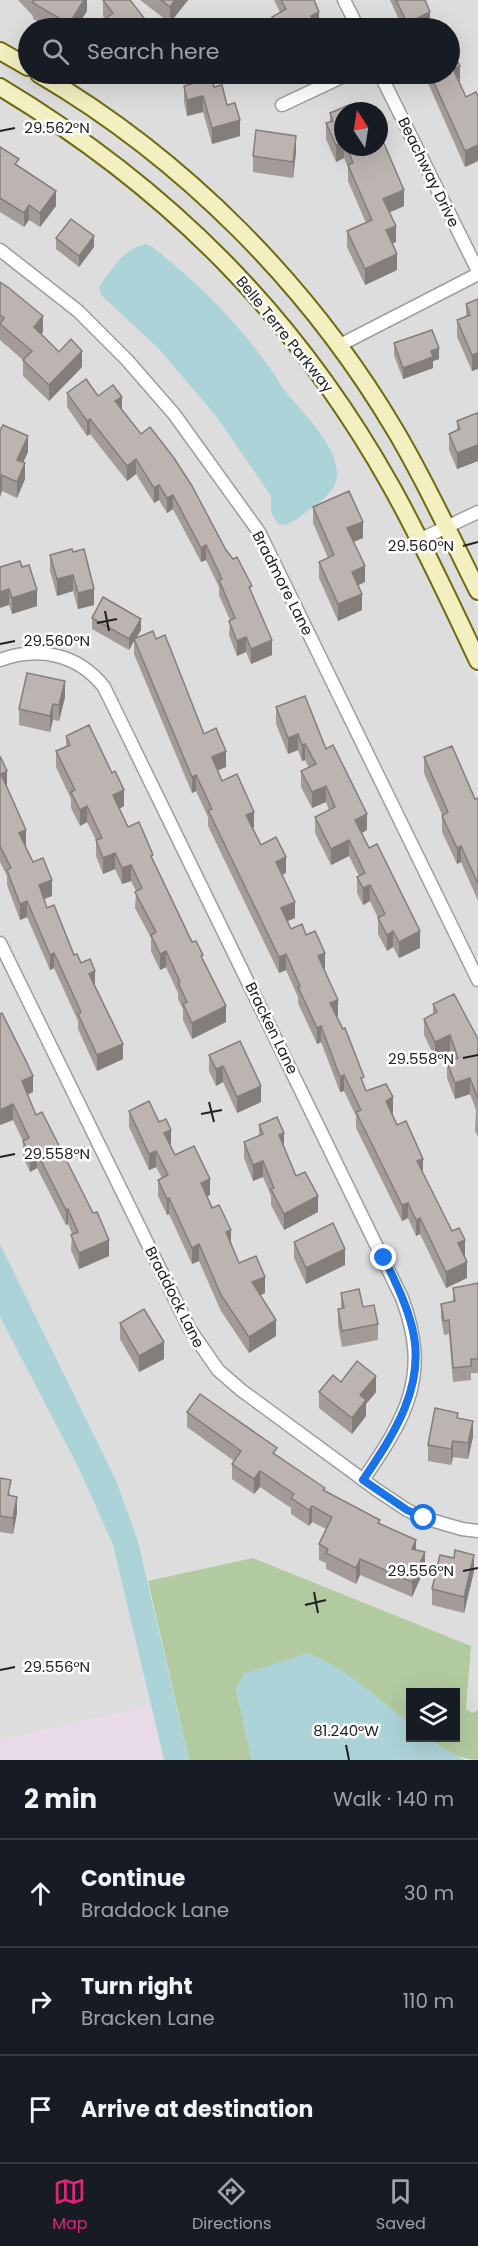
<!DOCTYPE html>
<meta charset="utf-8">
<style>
:root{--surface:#171b24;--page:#242831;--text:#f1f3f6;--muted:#9ea1a6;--line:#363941;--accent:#db2777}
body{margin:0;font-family:Poppins,sans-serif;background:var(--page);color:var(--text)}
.controls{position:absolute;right:18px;bottom:18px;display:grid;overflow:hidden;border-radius:0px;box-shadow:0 6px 24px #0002}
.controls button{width:54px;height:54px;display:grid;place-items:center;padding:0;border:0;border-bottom:2px solid var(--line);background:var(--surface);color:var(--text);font:30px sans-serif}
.compass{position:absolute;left:334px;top:102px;width:54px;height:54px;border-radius:50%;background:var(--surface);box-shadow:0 6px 24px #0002;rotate:348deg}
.stop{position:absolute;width:18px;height:18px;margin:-14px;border:4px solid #1a73e8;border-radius:50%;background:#fff}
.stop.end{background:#1a73e8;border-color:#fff;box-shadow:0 2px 6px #0008}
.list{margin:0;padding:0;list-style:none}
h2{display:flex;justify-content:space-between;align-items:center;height:78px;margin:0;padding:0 24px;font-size:26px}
h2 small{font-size:20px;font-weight:400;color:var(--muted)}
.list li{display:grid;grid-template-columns:39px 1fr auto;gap:18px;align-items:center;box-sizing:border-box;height:108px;padding:0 24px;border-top:2px solid var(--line)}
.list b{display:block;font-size:22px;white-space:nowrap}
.list p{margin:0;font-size:20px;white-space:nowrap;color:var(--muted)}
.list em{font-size:20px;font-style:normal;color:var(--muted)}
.icon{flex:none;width:33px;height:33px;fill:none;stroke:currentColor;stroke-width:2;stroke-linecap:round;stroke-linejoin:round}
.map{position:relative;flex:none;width:478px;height:1760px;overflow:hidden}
.search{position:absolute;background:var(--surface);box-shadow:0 6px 24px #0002;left:18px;right:18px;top:18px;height:66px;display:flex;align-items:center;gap:15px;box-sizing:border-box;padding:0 21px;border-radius:33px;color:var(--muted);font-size:22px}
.sheet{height:402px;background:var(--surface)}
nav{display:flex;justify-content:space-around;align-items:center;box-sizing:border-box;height:84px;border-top:2px solid var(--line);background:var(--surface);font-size:16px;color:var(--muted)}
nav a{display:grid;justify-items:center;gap:3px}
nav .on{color:var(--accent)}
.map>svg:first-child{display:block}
.residential{fill:#dedddd;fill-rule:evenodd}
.industrial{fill:#e8dae7}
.forest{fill:#b2caa0}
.water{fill:#acd4d8}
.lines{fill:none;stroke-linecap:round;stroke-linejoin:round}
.minor-casing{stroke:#9d9d9d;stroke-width:15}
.secondary-casing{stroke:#6d6b10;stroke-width:20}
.minor{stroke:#fff;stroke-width:12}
.secondary{stroke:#f3efc1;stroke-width:16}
.wall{fill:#a29b97}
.shaded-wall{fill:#847e7b}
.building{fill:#bcb4b0;stroke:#847e7b;stroke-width:1.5}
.route{stroke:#1a73e8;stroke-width:8}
.ticks{fill:none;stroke:#202020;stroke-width:2}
.labels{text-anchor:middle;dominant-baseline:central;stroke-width:5;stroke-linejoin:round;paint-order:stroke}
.street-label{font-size:15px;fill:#202020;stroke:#fff}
.ticks-label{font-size:15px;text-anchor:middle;fill:#202020;stroke:#fff;stroke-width:5;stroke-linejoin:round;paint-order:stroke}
</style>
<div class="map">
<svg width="478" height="1760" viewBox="0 0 478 1760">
<rect width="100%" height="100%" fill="#efebe7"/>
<!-- residential -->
<g class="residential">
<path d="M0,0H478V573L420,458L211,192L168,155L116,113L55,74H450V28H28V58L0,42ZM343,111H379V147H343Z"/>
<path d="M0,61L44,86L108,128L159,168L221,224L260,264L312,324L388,433L428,507L478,608V643L361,421L301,337L261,289L193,219L140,173L97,140L0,78Z"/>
<path d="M0,97L89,154L183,232L251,301L290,348L349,431L385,490L478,679V1710L472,1713L466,1709L471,1646L253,1559L148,1581L138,1541L116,1480L0,1244Z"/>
<path d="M0,1317L79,1469L113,1545L152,1706L0,1740Z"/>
</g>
<!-- industrial -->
<path class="industrial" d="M152,1706L164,1760H0V1740Z"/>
<!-- forest -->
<path class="forest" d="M253,1558L471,1646L466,1709L472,1713L478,1710V1760C459,1760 443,1749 428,1738H456V1692H410V1724L363,1687L236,1688L252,1760H189L148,1581Z"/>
<!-- water -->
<g class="water">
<path d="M145,244C154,246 163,256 171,262C208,293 242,329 270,368C275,375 278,381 283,388C299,410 338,444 337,475C336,491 324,499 313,507C303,514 290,528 278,524L271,513V496L216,416L158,348L101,295L99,287C112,269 122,250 145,244Z"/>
<path d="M0,1244L116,1480L138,1541L189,1760H164L113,1545L79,1469L0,1317Z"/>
<path d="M308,1653C346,1668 379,1699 410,1724V1738H428L439,1746L465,1760H252L236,1688L244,1674Z"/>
</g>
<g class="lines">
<defs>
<g id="minor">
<path d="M344,0L358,28"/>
<path d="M380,74L478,271"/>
<path d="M282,105L348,74"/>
<path d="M0,250L78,311L127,360L174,414L259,532L478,980"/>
<path d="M338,346L478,274"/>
<path d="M419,540L478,512"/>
<path d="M0,660C39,646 78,654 104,687L402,1298C431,1375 407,1416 363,1480"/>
<path d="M0,943L189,1328L218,1370L241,1390L377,1490L407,1510L424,1518L462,1529L478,1531"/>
</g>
<g id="secondary">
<path d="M0,51L28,67"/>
<path d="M39,74C184,159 309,285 395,430C426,482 451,537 478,591"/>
<path d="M0,87C168,188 295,315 391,486C423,543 450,602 478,661"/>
</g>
</defs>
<!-- minor casing -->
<use href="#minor" class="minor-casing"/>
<!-- secondary casing -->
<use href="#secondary" class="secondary-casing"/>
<!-- minor -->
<use href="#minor" class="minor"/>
<!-- secondary -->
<use href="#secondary" class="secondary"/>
</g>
<!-- wall -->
<g class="wall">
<path d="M18,0H87V11L76,28H49L33,19V16Z"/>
<path d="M103,0L148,28H97V25L105,19L103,16Z"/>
<path d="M140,0H188L170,23Z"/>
<path d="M274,0H314L319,26L316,28H272V17L280,12Z"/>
<path d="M390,0H426L430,26L424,28H403Z"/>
<path d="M424,74H450L459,82L466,97L478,96V161L465,167Z"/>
<path d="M184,86L214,87L227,105L240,136L212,144L203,112L187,116L184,102Z"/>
<path d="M330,113L343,147H379L404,206L389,213L396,242L392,244L397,270L365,285L347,247V231L366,223L348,181V167L344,158L336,162L326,139V123L330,122Z"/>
<path d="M0,147L56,206L40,227L29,220L24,227L0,212Z"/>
<path d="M296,152L293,178L253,172V156Z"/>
<path d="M56,238L94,247L79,267L56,249Z"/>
<path d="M0,282L43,332L41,335L59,352L82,367L49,401L23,376V360L0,340Z"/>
<path d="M478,299L472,371L457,337V320L466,317V304Z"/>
<path d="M394,343L439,359L433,361V368L403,379L394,355Z"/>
<path d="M67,393L98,396L122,409L226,550L252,593L272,655L251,664L246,652L237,656L229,635L230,620L219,595V587L206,560L201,562L173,509L167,513L159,500L154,503L136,474L127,481L90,434L87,436L67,407Z"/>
<path d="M478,416V461L457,469L449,450V434L457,431V421Z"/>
<path d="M0,431L28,452L23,462L25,479L17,498L2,491Z"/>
<path d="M313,507L363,538L354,542L365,582L358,585L362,610L338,621L319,578V562L328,558L313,523Z"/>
<path d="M72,549L94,605L78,609L73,591L57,596L50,571V555Z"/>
<path d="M0,567L37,606L12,614L9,605Z"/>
<path d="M92,618L141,630L136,638L204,734L226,767L217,770L222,781L254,827L253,828L261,845L286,873L282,875L295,918L287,921L291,929L306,935L325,969H324L338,1016H337L366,1091L393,1113L392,1114L423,1173L452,1231L465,1256L467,1278L446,1288L420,1234L416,1236L408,1218L402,1221L356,1128V1116L344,1091L340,1092L321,1042L317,1044L298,1003V997L286,970L279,973L208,826V817L196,791L192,793L134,654V641L129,650L92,629Z"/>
<path d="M65,697L59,721L53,720L50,732L19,725V709Z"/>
<path d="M276,707L326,749L367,830L362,833L420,948L399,958L393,947L387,951L378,934V918L370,901L363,905L357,893V877L359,876L349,856L331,865L315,833V817L329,810L326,802L312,808L301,787V771L309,768L305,760L302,761L298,750L288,754L276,724Z"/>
<path d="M66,736L124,806L119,809L128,827L153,861L192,942L203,960L226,1022L192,1039L183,1020V1009L178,999V993L166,967L160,970L151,951V938L135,908L136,891L131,881L122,884L115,869L103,874L96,856V840L87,822L80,826L71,808V799L56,767V751L66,747Z"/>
<path d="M0,756L7,787L25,846L33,862L52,896L44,899L47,908L74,955L81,963L95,986L123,1059L97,1071L78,1029V1021L54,968L50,970L27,917L20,920L7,885V876L0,862Z"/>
<path d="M424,757L475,799L478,798V901L461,862L457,864L442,832V815L424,773Z"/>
<path d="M433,1004L478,1039V1137L475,1131L476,1110L470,1094L455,1099L447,1078V1062L453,1060L450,1051L435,1058L424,1035V1019L433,1014Z"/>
<path d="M0,1014L33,1092L27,1095L36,1115L109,1256L79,1269L71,1250L72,1234L68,1224L66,1225L37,1168L30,1172L23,1157V1141L13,1120L0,1125Z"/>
<path d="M240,1041L261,1102L237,1113L223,1082L216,1086L209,1071V1055Z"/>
<path d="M129,1111L175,1155L210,1195L207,1196L231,1242L239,1263L265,1293L261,1295L276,1336L249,1353L221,1311L199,1261L192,1264L169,1214L167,1215L158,1196V1180L162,1178L156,1167L149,1170L129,1127Z"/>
<path d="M259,1125L284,1147L296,1176L318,1212L284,1230L271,1205V1196L263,1177L253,1181L244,1158V1142L259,1136Z"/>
<path d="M294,1242L345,1265L306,1284L294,1258Z"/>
<path d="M478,1283V1373H471V1380L453,1382L449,1334L444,1335L441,1318V1304L453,1301V1288Z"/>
<path d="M341,1293L363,1307L378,1324V1340L342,1347L338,1325V1309H341Z"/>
<path d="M120,1323L164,1359L139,1372L120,1339Z"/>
<path d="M341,1382L376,1392L366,1404V1416L352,1434L319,1408V1392Z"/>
<path d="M187,1412L277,1455L325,1491L380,1524L416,1550L425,1568L412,1597L360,1575L356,1584L326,1569V1563L319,1560V1544L326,1529L312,1522L309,1526L291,1514V1508L260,1487L254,1494L232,1479V1464L234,1461L187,1427Z"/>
<path d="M458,1418L473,1437L468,1459L453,1457L451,1465L428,1461V1445Z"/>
<path d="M0,1478L11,1496L17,1513L13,1534L0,1532Z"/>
<path d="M474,1571L464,1613L432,1605V1589Z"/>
</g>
<!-- shaded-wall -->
<g class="shaded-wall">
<path d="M84,0H87V11L76,28H69V24Z"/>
<path d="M175,0H188L170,23V7Z"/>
<path d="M319,12V26L315,28L311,16Z"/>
<path d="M430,12V26L424,28H407V23Z"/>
<path d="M148,23V28H141Z"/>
<path d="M460,66V82L453,69Z"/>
<path d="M203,96V112L187,116V100Z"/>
<path d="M240,120V136L212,144V128Z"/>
<path d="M296,136V152L293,178V162Z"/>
<path d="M343,142V147H344V158L336,162V145Z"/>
<path d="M478,145V161L465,167V151Z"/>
<path d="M404,190V206L383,215V199Z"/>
<path d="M56,191V206L40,227V213Z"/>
<path d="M29,205V220L24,227V213Z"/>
<path d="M396,226V242L386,246V230Z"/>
<path d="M94,236V247L79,267V256Z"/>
<path d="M397,254V270L365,285V269Z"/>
<path d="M43,316V332L34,343V327Z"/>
<path d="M439,348V359L433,361V368L403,379V368L431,351Z"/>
<path d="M82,351V367L49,401V385Z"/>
<path d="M478,353V369L472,371V355Z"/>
<path d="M122,397V411L115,401Z"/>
<path d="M90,419V434L87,436V421Z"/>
<path d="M28,436V452L17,476V460Z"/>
<path d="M478,445V461L457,469V453Z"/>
<path d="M136,459V474L127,481V466Z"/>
<path d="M25,463V479L17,498V482Z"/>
<path d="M2,475V491L0,497V481Z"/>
<path d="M159,485V500L154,503V488Z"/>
<path d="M173,495V509L167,513V498Z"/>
<path d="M363,522V538L347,544V528Z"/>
<path d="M206,545V560L201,562V548Z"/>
<path d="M365,566V582L352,588V572Z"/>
<path d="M73,575V591L57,596V579Z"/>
<path d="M9,589V605L0,608V592Z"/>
<path d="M94,589V605L78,609V593Z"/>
<path d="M37,590V606L12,614V598Z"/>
<path d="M362,594V610L338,621V604Z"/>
<path d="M141,619V630L135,640L134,639V641L129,650V639Z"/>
<path d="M246,637V652L237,656V641Z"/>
<path d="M272,640V655L251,664V649Z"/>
<path d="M65,681V697L59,721V705Z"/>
<path d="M53,704V720L50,732V716Z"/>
<path d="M298,734V750L288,754V738Z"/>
<path d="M305,744V760L302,761V745Z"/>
<path d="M226,751V767L212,773V757Z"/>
<path d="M7,771V787L1,790V774Z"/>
<path d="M196,775V791L192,793V777Z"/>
<path d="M326,786V802L312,808V792Z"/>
<path d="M124,790V806L113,812V795Z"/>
<path d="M87,806V822L80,826V810Z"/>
<path d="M254,812V827L246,831V815Z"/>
<path d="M367,814V830L355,836V820Z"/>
<path d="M26,830V846L19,849V833Z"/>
<path d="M349,840V856L331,865V849Z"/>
<path d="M461,846V862L457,864V848Z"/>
<path d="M115,853V869L103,874V858Z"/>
<path d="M286,857V873L276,878V862Z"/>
<path d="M131,865V881L122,884V868Z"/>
<path d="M52,880V896L39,901V885Z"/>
<path d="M370,885V901L363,905V888Z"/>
<path d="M27,901V917L20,920V904Z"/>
<path d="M295,902V918L281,924V908Z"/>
<path d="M393,931V947L387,951V935Z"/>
<path d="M420,931V948L399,958V942Z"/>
<path d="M166,951V967L160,970V954Z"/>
<path d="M54,953V968L50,970V955Z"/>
<path d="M325,953V969L318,972V956Z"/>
<path d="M286,954V970L279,973V957Z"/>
<path d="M95,971V986L89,990V974Z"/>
<path d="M338,1000V1016L330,1019V1003Z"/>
<path d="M226,1006V1022L192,1039V1023Z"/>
<path d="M321,1026V1042L317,1044V1028Z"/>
<path d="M450,1035V1051L435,1058V1042Z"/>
<path d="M123,1044V1059L97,1071V1055Z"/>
<path d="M223,1066V1082L216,1086V1069Z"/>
<path d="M344,1075V1091L340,1092V1077Z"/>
<path d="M33,1076V1092L22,1097V1081Z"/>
<path d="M470,1078V1094L455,1099V1083Z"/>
<path d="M261,1086V1102L237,1113V1097Z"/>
<path d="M393,1097V1113L386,1117V1101Z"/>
<path d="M13,1104V1120L0,1125V1110Z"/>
<path d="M171,1130V1146L164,1133Z"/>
<path d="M284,1133V1149L279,1135Z"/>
<path d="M156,1151V1167L149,1170V1154Z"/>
<path d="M37,1153V1168L30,1172V1156Z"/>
<path d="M423,1159V1174L417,1161Z"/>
<path d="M263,1161V1177L253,1181V1165Z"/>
<path d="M210,1179V1195L201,1199V1183Z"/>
<path d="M318,1196V1212L284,1230V1214Z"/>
<path d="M169,1198V1214L167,1215V1199Z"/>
<path d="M408,1203V1218L402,1221V1205Z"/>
<path d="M68,1209V1224L66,1225V1210Z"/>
<path d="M420,1218V1234L416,1236V1220Z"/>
<path d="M231,1230V1247L226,1232Z"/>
<path d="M109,1240V1256L79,1269V1253Z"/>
<path d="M465,1240V1256L458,1259V1243Z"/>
<path d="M199,1244V1261L192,1264V1248Z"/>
<path d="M345,1249V1265L306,1284V1268Z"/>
<path d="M467,1262V1278L446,1288V1272Z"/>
<path d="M265,1277V1293L252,1298V1282Z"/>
<path d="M276,1320V1336L249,1353V1337Z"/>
<path d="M164,1342V1359L139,1372V1356Z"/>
<path d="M376,1376V1392L366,1404V1416L352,1434V1418L360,1395Z"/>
<path d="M473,1421V1437L468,1459V1443Z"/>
<path d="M453,1441V1457L451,1465V1449Z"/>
<path d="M260,1471V1487L254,1494V1479Z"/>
<path d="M17,1497V1513L13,1534V1518Z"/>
<path d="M312,1506V1522L309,1526V1510Z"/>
<path d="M416,1540V1555L412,1549Z"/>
<path d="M425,1552V1568L412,1597V1582Z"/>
<path d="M474,1555V1571L464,1613V1597Z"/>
<path d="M360,1559V1575L356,1584V1568Z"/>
</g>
<!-- building -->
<g class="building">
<path d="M33,0H84L69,24L33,3L34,1Z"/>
<path d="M103,0H130L148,23L141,28H100L97,25L113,13Z"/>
<path d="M161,0H175L170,7Z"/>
<path d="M281,0H314L319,12L311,16L316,28H277L272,17L286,9Z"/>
<path d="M396,0H425L430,12L407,23Z"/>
<path d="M454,55L460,66L453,69L466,97L476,92L478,96V145L465,151L430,74H450V57Z"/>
<path d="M211,78L214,87L222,85L227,105L235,103L240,120L212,128L203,96L187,100L184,86Z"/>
<path d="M349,105L351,111H343V142L336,145L326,123L333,121L330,113Z"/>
<path d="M256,130L296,136L293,162L253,156Z"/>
<path d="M379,132L404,190L383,199L396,226L386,230L397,254L365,269L347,231L372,220L348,165L353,163L347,147H379Z"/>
<path d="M0,147L19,159L15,164L56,191L40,213L29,205L24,213L0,198Z"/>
<path d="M71,219L94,236L79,256L56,238Z"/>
<path d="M0,282L9,288L43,316L34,327L59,352L71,339L82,351L49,385L23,360L32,351L0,324L4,318L0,315Z"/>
<path d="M478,299V353L472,355L457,320L470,315L466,304Z"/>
<path d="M432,330L439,348L431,351L433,357L403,368L394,343Z"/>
<path d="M86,379L98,396L113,385L122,397L115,401L141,434L150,427L174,458L192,486L226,550L233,559L237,557L252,586L249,587L272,640L251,649L246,637L237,641L229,621L235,618L219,580L222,579L206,545L201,548L173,495L167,498L159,485L154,488L136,459L127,466L90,419L87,421L67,393Z"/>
<path d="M477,413L478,416V445L457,453L449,434L460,429L457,421Z"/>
<path d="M3,425L28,436L17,460L25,463L17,482L2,475L0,481V431Z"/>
<path d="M349,491L363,522L347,528L365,566L352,572L362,594L338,604L319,562L334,555L313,507Z"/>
<path d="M72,549L73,552L84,549L94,589L78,593L73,575L57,579L50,555Z"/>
<path d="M20,561L22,567L29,565L37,590L12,598L9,589L0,592V567Z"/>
<path d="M103,597L141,619L129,639L92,618Z"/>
<path d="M153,631L156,639L165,635L204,734L216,728L226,751L212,757L222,781L237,774L254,812L246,815L261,845L276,837L286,857L276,862L295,902L281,908L291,929L302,924L306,935L315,931L325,953L318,956L338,1000L330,1003L343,1029L345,1028L364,1077L361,1078L366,1091L386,1084L393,1097L386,1101L397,1125L406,1121L423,1159L417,1161L452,1231L459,1228L465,1240L458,1243L467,1262L446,1272L420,1218L416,1220L408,1203L402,1205L356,1112L361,1110L344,1075L340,1077L321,1026L317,1028L298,987L300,986L286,954L279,957L208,810L212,809L196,775L192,777L134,639Z"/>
<path d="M27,673L65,681L59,705L53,704L50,716L19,709Z"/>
<path d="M305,696L326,749L333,745L367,814L355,820L369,848L377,844L420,931L399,942L393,931L387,935L378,918L385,914L370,885L363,888L357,877L365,873L349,840L331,849L315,817L335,807L326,786L312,792L301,771L316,764L305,744L302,745L298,734L288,738L276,707Z"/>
<path d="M89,725L112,773L115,771L124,790L113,795L128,827L139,822L153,855L151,856L192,942L196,941L203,955L201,956L226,1006L192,1023L183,1004L187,1002L178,983L180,982L166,951L160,954L151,935L156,932L135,892L142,888L131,865L122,868L115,853L103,858L96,840L102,838L87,806L80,810L71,792L75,790L56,751L70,745L66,736Z"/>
<path d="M452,746L475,799L478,798V884L461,846L457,848L442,816L448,812L424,757Z"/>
<path d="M0,756L7,771L1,774L26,830L19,833L33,862L43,858L52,880L39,885L47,908L54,905L74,955L77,954L81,963L90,959L95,971L89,974L123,1044L97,1055L78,1014L81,1012L54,953L50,955L27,901L20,904L7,870L11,868L0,846Z"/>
<path d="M454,994L478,1039V1099L470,1078L455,1083L447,1062L458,1058L450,1035L435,1042L424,1019L437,1012L433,1004Z"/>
<path d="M2,1013L25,1059L33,1076L22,1081L36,1115L42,1112L93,1213L97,1212L109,1240L79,1253L71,1235L78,1232L68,1209L66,1210L37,1153L30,1156L23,1141L29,1138L13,1104L0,1110V1014Z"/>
<path d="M240,1041L261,1086L237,1097L223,1066L216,1069L209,1055Z"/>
<path d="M149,1101L159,1122L166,1119L171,1130L164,1133L175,1155L194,1146L210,1179L201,1183L212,1208L219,1205L231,1230L226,1232L239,1263L256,1256L265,1277L252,1282L276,1320L249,1337L221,1295L199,1244L192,1248L169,1198L167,1199L158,1180L168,1175L156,1151L149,1154L129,1111Z"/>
<path d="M277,1117L284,1133L279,1135L296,1176L305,1172L318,1196L284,1214L271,1189L274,1188L263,1161L253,1165L244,1142L263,1134L259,1125Z"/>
<path d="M333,1223L345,1249L306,1268L294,1242Z"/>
<path d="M478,1283V1359H471V1366L453,1368L449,1320L444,1321L441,1304L455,1301L453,1288Z"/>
<path d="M359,1289L363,1307L374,1305L378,1324L342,1331L338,1309L344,1308L341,1293Z"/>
<path d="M144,1309L164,1342L139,1356L120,1323Z"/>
<path d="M357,1361L376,1376L360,1395L366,1400L352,1418L319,1392L333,1375L341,1382Z"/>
<path d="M200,1394L277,1448L273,1453L325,1488L323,1490L380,1520L378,1523L416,1540L412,1549L425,1552L412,1582L360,1559L356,1568L326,1553L328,1549L319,1544L332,1517L312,1506L309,1510L291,1498L294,1494L260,1471L254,1479L232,1464L241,1451L187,1412Z"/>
<path d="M435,1408L458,1413L457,1418L473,1421L468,1443L453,1441L451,1449L428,1445Z"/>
<path d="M0,1478L11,1480L8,1495L17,1497L13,1518L0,1516Z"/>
<path d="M455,1550L474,1555L464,1597L432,1589L440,1555L454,1558Z"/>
</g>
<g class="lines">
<!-- route -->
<path class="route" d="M384,1258C395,1281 406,1303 412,1327C427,1385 394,1434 363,1480L407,1510L424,1518"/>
</g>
<!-- ticks -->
<path class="ticks" d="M0,131L15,128M463,546L478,542M105,611L109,631M97,623L117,619M0,644L15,641M463,1058L478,1055M209,1102L214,1122M201,1114L222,1110M0,1157L15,1154M463,1571L478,1568M314,1592L318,1613M305,1605L326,1600M0,1670L15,1667M346,1745L349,1760"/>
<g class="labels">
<!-- street labels -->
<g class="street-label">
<text transform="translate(429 172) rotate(64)">Beachway Drive</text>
<text transform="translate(285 334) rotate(51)">Belle Terre Parkway</text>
<text transform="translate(283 583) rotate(63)">Bradmore Lane</text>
<text transform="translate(272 1028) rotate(64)">Bracken Lane</text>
<text transform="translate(175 1297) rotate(63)">Braddock Lane</text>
</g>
</g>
<g class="ticks-label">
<text x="57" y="133">29.562°N</text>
<text x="421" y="551">29.560°N</text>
<text x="57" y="646">29.560°N</text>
<text x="421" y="1064">29.558°N</text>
<text x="57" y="1159">29.558°N</text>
<text x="421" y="1576">29.556°N</text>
<text x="57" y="1672">29.556°N</text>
<text x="346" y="1736">81.240°W</text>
</g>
</svg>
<div class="controls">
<button><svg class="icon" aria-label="layers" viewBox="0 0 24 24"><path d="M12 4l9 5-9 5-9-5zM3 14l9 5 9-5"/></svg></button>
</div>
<svg class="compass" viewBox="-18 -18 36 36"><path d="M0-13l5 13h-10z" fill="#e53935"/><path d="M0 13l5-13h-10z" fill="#9ea1a6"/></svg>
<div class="stop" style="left:424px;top:1518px"></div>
<div class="stop end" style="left:384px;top:1258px"></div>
<div class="search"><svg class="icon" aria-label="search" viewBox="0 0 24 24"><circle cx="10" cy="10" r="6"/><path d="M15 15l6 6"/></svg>Search here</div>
</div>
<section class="sheet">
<h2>2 min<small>Walk · 140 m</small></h2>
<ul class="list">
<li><svg class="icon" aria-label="ahead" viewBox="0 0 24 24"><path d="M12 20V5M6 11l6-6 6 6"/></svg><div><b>Continue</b><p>Braddock Lane</p></div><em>30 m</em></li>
<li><svg class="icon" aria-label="right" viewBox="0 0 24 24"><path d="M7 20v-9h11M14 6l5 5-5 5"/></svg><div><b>Turn right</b><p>Bracken Lane</p></div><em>110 m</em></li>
<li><svg class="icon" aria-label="arrive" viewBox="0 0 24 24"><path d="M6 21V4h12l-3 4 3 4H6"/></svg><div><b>Arrive at destination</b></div></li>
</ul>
</section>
<nav>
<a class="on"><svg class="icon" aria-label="map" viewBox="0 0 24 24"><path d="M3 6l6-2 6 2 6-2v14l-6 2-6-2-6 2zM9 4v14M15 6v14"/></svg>Map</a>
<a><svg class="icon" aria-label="directions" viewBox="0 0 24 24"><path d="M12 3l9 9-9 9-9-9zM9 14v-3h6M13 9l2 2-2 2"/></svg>Directions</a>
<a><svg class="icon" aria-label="saved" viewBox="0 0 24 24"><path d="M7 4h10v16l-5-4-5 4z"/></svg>Saved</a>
</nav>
